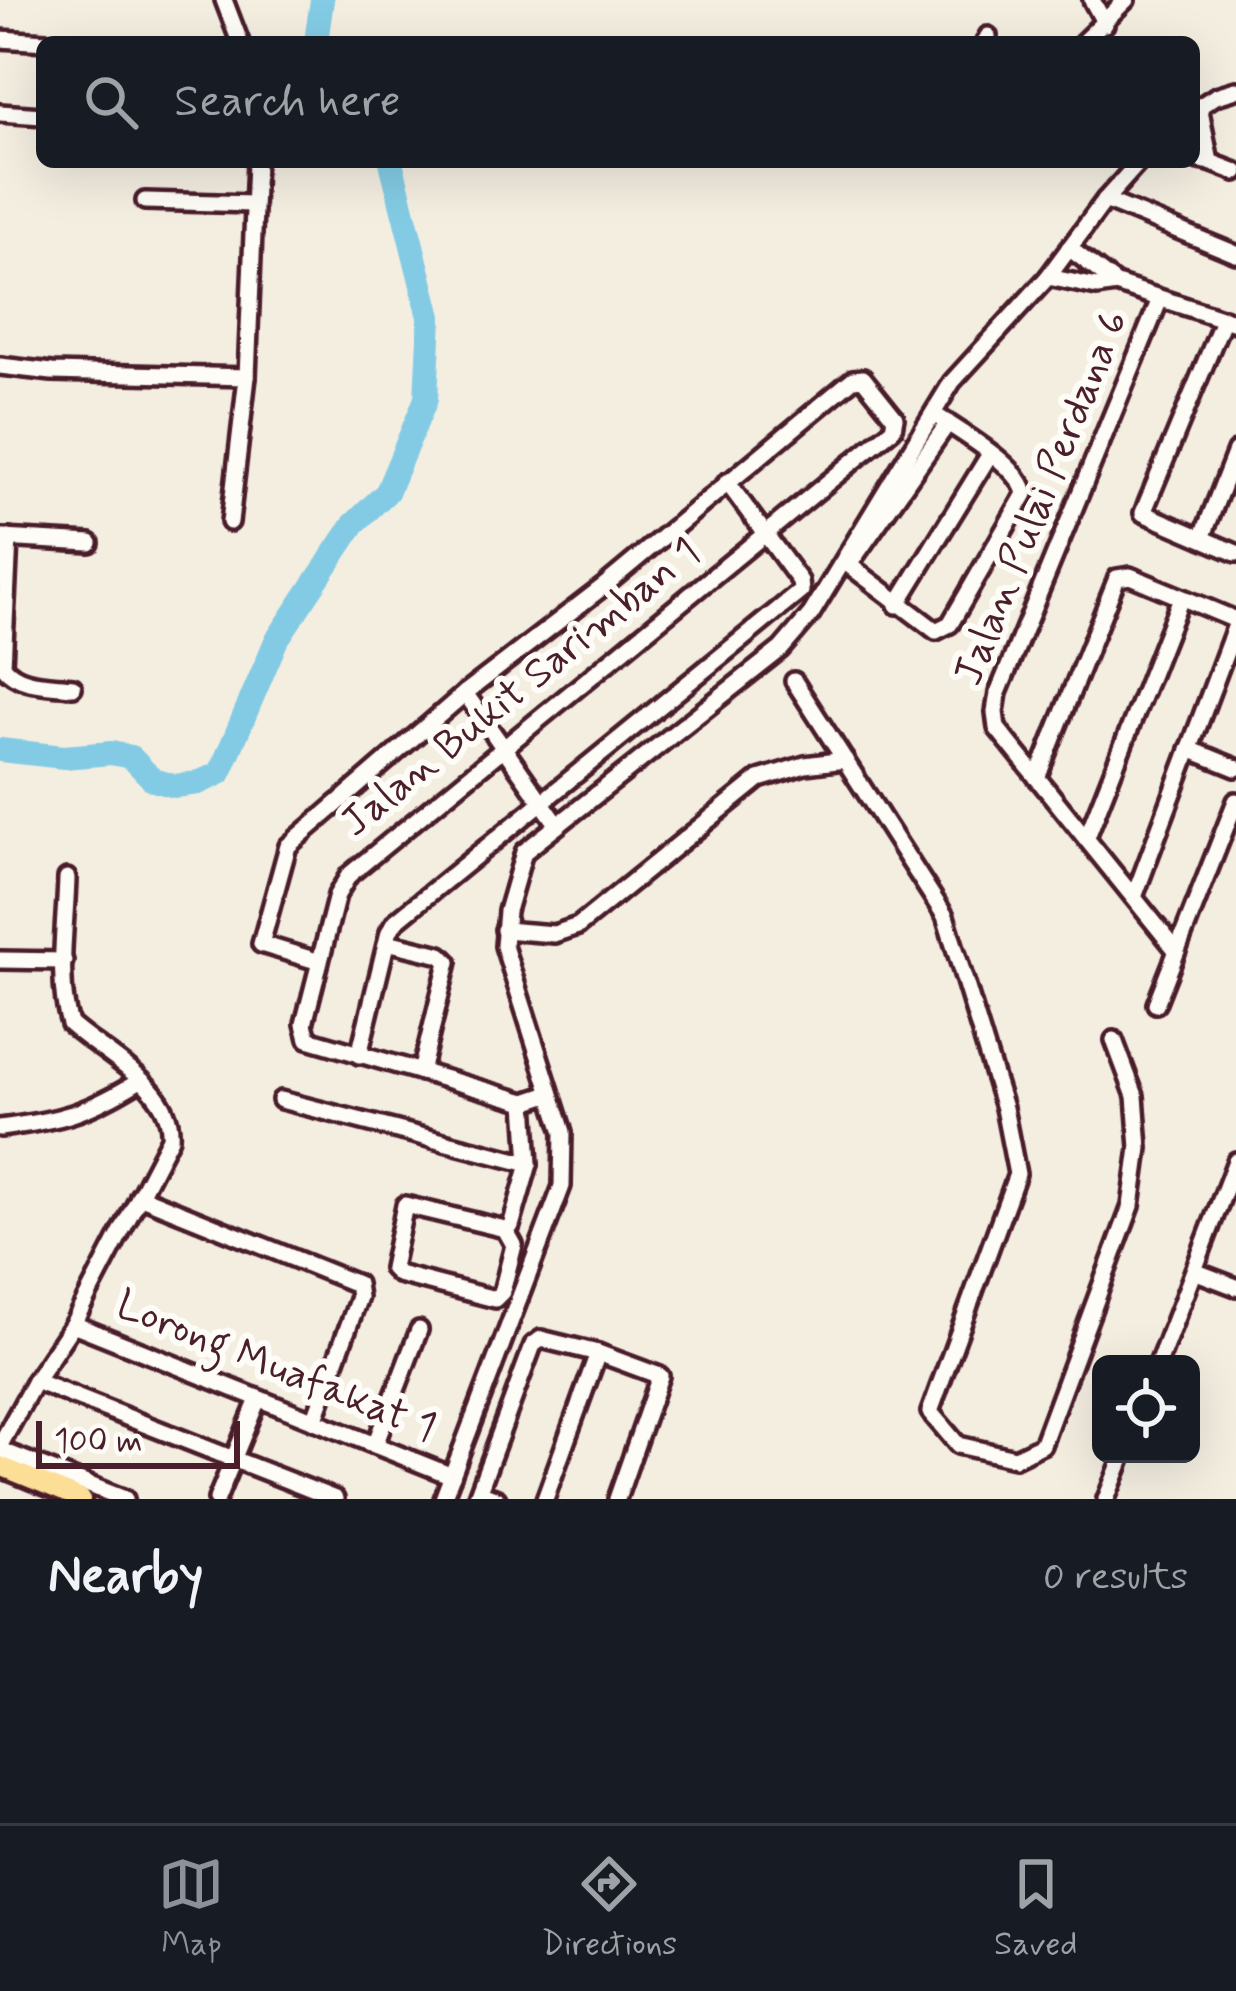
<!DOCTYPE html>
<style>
:root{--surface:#171b24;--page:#20242c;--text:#f1f3f6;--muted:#9ea1a6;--line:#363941;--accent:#8c9099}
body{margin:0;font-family:Mynerve,sans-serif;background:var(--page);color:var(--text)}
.controls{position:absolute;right:36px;bottom:36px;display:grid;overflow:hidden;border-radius:18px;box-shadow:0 12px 48px #0002}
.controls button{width:108px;height:108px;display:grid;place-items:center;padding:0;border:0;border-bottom:3px solid var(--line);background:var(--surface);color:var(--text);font:60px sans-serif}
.scale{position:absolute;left:36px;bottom:30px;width:204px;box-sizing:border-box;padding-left:12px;border:6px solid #4a1f2b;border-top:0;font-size:33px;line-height:42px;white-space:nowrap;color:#4a1f2b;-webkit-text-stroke:9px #fdfcf7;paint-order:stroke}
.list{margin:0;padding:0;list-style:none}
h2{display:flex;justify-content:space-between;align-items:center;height:156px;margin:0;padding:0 48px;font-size:51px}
h2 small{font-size:39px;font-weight:400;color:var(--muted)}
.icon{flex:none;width:66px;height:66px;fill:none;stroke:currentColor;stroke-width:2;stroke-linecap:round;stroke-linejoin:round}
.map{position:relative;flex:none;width:1236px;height:1499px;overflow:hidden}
.search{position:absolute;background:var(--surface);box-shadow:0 12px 48px #0002;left:36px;right:36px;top:36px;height:132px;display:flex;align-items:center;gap:30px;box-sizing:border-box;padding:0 42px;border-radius:18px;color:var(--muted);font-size:45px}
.sheet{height:324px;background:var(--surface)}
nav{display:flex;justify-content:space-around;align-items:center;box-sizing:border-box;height:168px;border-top:3px solid var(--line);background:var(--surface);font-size:33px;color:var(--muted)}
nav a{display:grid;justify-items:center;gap:6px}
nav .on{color:var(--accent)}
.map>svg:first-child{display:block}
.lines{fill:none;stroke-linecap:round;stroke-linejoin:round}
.river{stroke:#83cbe4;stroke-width:24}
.minor-casing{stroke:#4a1f2b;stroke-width:24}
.major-casing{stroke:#4a1f2b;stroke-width:27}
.minor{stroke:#fdfcf7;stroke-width:15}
.major{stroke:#fcde96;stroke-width:18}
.labels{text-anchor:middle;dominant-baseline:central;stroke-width:12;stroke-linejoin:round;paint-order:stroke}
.street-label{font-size:42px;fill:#4a1f2b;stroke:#fdfcf7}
</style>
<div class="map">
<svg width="1236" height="1499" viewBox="0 0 1236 1499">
<rect width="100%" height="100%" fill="#f4eee1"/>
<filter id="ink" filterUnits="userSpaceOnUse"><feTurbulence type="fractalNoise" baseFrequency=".00833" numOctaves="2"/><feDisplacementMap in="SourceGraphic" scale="24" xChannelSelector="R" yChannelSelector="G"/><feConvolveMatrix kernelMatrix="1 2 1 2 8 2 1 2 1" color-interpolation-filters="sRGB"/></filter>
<g filter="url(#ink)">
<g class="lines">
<!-- river -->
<g class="river">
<path d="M316,42L322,0"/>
<path d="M0,750L64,757L111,753L131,757L153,780L175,786L198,783L220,773L276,641L354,524L387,492L426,399L430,317L391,162"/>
</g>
<defs>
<g id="minor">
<path d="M224,0L240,42"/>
<path d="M1092,0L1105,24"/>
<path d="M0,39L46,42"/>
<path d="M985,42L988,36"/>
<path d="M1083,42L1126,0"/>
<path d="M1194,110L1216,96L1236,90"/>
<path d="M0,113L42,116"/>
<path d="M1194,149L1210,162L1236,172"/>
<path d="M1194,159L1210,162L1199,106"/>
<path d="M1105,200L1236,254"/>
<path d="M145,201L253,204"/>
<path d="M1069,248L1116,284L1236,323"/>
<path d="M1048,277L1097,287L1116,284"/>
<path d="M1160,299L998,693L995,712L997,728L1176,950"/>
<path d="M1224,318L1143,513L1236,553"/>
<path d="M0,366L52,372L247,377"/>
<path d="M934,414C958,431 1020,465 1025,494L950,624L936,631L849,565L948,423"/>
<path d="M230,522L247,377L256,162"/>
<path d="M3,538L90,543"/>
<path d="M9,538L3,666C19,687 49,684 73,687"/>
<path d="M1202,538L1236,451"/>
<path d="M897,605L990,454"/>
<path d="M794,681L945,916L1004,1108L1017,1174L930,1412L958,1445L1015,1458L1042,1445L1131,1206L1139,1148L1135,1096L1114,1040"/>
<path d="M465,693L557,824"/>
<path d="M1189,749L1236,768"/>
<path d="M1037,778L1117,578L1130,576L1236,620"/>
<path d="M1087,837L1181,598"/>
<path d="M1134,897L1236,625"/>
<path d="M504,930L554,934L578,926L759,779L805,765L845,760"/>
<path d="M387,942L441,955L448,962L421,1072"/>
<path d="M0,960L64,961"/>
<path d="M320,962L261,944L288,846L465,693L604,586L853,379L863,378L895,418L893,429L349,875L337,895L304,1024L308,1039L525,1102L549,1094"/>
<path d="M1156,1004L1236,801"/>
<path d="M359,1055L389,932L396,921L801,591L800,581L727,482"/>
<path d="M281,1100L529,1164"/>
<path d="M0,1128C61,1120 86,1114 139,1081"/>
<path d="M139,1196L357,1284L359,1297L314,1421"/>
<path d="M505,1229L514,1245L502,1292L495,1299L398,1274L392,1268L405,1205L505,1229L511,1226L529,1164L525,1102"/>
<path d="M1194,1271L1236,1287"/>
<path d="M73,1324L452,1476"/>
<path d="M1158,1364L1236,1161"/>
<path d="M35,1381L335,1499"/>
<path d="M0,1445L35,1381L73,1324L170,1138C174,1087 104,1055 70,1024C56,980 66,924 67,878"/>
<path d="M375,1445L419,1330"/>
<path d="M0,1450L125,1499"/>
<path d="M479,1492L497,1499"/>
<path d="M217,1499L258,1399"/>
<path d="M443,1499L562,1186L563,1132L504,946L507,911L524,852L781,649L811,614L952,382L1048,277L1105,200L1139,162"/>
<path d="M476,1499L533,1345L541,1339L598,1353L660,1376L617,1499"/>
<path d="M545,1499L598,1353"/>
<path d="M1106,1499L1124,1454"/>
</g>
<path id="major" d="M0,1466L81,1499"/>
</defs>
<!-- minor casing -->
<use href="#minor" class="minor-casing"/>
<!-- major casing -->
<use href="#major" class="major-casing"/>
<!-- minor -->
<use href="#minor" class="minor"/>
<!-- major -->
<use href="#major" class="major"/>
</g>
</g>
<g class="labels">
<!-- street labels -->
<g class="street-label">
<text transform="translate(1042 498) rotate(-68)">Jalan Pulai Perdana 6</text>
<text transform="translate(521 688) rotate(-39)">Jalan Bukit Sarimban 1</text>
<text transform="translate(276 1367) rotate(22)">Lorong Muafakat 1</text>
</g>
</g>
</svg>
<div class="controls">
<button><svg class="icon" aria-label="locate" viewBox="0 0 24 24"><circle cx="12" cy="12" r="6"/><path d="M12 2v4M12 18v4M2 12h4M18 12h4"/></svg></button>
</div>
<div class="scale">100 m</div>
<div class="search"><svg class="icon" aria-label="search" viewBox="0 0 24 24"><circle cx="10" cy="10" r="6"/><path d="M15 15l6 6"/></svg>Search here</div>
</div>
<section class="sheet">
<h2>Nearby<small>0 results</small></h2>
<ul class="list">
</ul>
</section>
<nav>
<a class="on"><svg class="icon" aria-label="map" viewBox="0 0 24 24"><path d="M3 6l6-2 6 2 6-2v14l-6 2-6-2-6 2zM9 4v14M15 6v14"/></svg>Map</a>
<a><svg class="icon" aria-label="directions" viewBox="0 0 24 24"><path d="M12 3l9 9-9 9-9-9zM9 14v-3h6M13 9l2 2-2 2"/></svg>Directions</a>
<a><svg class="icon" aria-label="saved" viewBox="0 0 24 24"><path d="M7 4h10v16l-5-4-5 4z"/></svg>Saved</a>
</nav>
